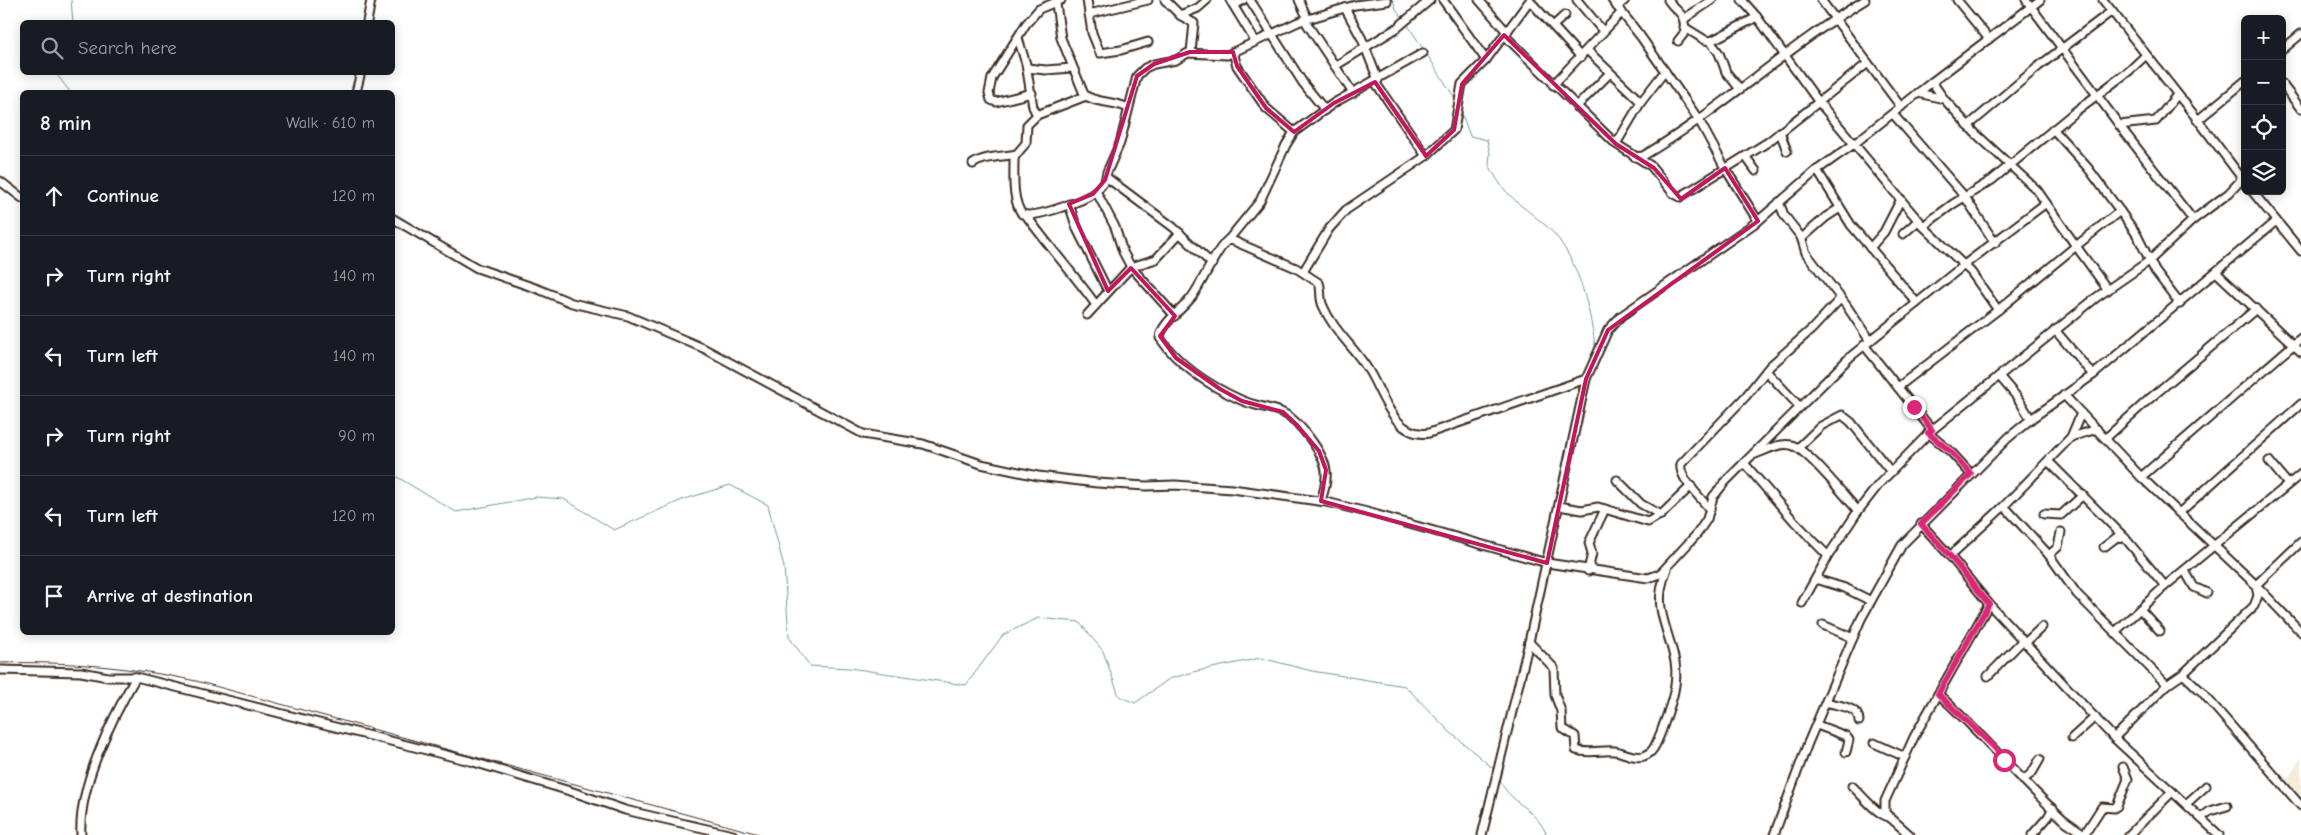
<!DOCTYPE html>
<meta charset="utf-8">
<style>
:root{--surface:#171b24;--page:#20242c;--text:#f1f3f6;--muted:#9ea1a6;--line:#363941}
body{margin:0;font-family:"Comic Neue",sans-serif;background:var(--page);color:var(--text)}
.controls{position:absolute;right:15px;top:15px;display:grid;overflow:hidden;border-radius:8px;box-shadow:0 2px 12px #0003}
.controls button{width:45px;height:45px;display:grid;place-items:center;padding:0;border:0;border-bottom:1px solid var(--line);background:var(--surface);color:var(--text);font:25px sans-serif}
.stop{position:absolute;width:15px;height:15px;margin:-11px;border:4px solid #db2777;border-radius:50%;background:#fff}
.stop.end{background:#db2777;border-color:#fff;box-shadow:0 1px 5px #0008}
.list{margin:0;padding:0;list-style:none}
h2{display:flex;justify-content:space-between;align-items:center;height:65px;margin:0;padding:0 20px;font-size:21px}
h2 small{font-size:16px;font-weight:400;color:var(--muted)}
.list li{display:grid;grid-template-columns:32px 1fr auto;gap:15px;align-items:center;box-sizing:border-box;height:80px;padding:0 20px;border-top:1px solid var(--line)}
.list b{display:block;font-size:19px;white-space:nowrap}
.list em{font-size:16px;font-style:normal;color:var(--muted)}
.icon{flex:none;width:28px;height:28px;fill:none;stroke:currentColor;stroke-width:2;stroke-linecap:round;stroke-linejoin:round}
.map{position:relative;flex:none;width:2301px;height:835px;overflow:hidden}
.search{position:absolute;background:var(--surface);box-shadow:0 2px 12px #0003;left:20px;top:20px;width:375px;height:55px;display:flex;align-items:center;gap:12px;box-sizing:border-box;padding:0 18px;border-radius:8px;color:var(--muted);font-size:19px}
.panel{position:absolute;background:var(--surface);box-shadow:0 2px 12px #0003;left:20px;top:90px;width:375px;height:545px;border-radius:8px}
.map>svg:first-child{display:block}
.built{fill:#f5ecde}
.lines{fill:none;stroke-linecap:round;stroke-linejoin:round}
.stream{stroke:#6e979a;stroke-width:1}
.minor-casing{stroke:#3b2a1e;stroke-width:11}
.minor{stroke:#fff;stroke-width:7}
.rail{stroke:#3b2a1e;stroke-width:1}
.route{stroke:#db2777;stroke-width:6}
.marked{fill:none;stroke:#c2185b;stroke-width:4;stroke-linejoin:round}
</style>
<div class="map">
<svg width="2301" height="835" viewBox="0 0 2301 835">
<rect width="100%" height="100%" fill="#fff"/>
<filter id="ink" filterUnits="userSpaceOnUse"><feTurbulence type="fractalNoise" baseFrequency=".02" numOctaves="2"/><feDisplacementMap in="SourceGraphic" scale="10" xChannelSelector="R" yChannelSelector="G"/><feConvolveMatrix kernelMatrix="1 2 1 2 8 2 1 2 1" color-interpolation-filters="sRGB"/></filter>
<g filter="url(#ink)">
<!-- built -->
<path class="built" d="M2301,757V804L2280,792Z"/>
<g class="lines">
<!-- stream -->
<g class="stream">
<path d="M71,0L73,22"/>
<path d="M1393,0L1396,9L1403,19"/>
<path d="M1407,24L1424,50"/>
<path d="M1426,53L1456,100"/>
<path d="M55,72L70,92"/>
<path d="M1461,111L1470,136L1487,140L1490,154L1489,165C1494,174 1499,184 1506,191C1522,210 1546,221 1560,241C1583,275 1590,312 1596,351"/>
<path d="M392,474L456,512L536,497L564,499L614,530L682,500L730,485L768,505L784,567L789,637L810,666L849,668L966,685L1003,635L1038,618L1079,622L1103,651L1119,696L1135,703L1169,679L1197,671L1261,658L1312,671L1405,686L1450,732L1495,770"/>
<path d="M1499,778C1507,802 1537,809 1547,835"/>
</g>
<defs>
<g id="minor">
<path d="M1087,0L1092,33L1100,53L1121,50L1148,42"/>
<path d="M1165,0L1181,16L1194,23L1191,52"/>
<path d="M1230,0L1255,41"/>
<path d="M1250,0L1303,83L1325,110"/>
<path d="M1299,0L1306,15L1307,24L1353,93"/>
<path d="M1443,0L1486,60"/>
<path d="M1479,0L1507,32"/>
<path d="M1577,0L1603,31"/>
<path d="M1612,0L1641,37L1699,120L1725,168L1758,221"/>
<path d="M1668,0C1678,15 1684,9 1685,32L1678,41"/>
<path d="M1742,0L1757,17L1818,101L1923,226L1971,272L1998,310"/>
<path d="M1821,0L1901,107"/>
<path d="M1957,0L1989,39"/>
<path d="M2026,0L2126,134L2193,220"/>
<path d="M2103,0L2198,120L2244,181"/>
<path d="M1530,1L1581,57"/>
<path d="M1056,4L1061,38L1084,94C1092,103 1116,101 1128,108"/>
<path d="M1235,5L1243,0"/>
<path d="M1617,7L1625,0"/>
<path d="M1345,8L1362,39L1378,80"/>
<path d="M1089,14L1148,0"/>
<path d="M1180,15L1198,8L1207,0"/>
<path d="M1684,19L1712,0"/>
<path d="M367,22L371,0"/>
<path d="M1553,26L1565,15"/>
<path d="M1684,27L1705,40L1711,41L1757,17"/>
<path d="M1504,35L1616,144L1651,166L1673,193L1680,197L1768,142L1868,63"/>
<path d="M1018,38L1026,64L1033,107L1037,115L1086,96"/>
<path d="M1710,41L1719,53L1726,72L1740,89"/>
<path d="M1587,50L1641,102"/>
<path d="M2282,50L2301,34"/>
<path d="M1233,52L1237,66L1266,108L1294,132"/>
<path d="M1335,66L1397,28L1430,0"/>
<path d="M1027,68L1046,70L1072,68"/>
<path d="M1375,82L1426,156"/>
<path d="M1932,82L1944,99L1975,133L2037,190L2076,246L2120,211L2137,235L2155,271L2180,304"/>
<path d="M2282,84L2301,109"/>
<path d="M1553,85L1622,12"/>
<path d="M356,92L361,72"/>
<path d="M1032,93L996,102L991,100L989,93L992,78L1026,24L1039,9L1061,0"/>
<path d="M1918,93L1944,99"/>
<path d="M1576,107L1610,73"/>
<path d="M1893,114L1965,197L1995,243"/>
<path d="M1037,115L1027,125L1026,143L1015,156L1014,160C1014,177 1012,200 1022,214C1034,219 1083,201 1094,193C1099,189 1103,183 1107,178"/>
<path d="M2198,120L2245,81"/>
<path d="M2119,125L2156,121L2177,95"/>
<path d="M1968,126L2039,66L2112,11"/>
<path d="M2053,129L2088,168L2120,211"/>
<path d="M1780,132L1787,151"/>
<path d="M1616,144L1641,102L1665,71"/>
<path d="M1635,157L1643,156C1721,110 1787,47 1865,0"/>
<path d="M1746,157L1756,171"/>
<path d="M973,164C984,156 1002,157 1017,154"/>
<path d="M1817,170L1851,225L1917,303"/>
<path d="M0,181L22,198"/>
<path d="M1096,191L1115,227L1123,252L1131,267L1175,316"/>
<path d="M2252,191L2301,251"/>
<path d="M1779,202L1784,215L1801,237L1806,253L1846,305L1870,341"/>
<path d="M1069,204L1077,229L1108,291"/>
<path d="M1026,215C1048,246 1074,274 1096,305"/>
<path d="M392,218L477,268L538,289L572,303L628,316L703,348L863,434L923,444L981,464L1038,476L1097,483L1146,486L1175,485L1232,489L1326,502L1367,512L1547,563L1648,578L1660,574L1697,534L1707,519L1713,497L1725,482L1850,357L1964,265L2046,203"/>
<path d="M1923,226L1953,204L1992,180L2076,111L2129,71L2146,55"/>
<path d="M1903,234L1919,220"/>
<path d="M1802,238L1826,217L1840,208"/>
<path d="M1229,239L1260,201L1286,145L1294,132L1334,103L1423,53"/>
<path d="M1870,248L1884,232L1901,199"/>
<path d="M1212,264L1173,227L1106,177L1107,172L1120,143L1137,76L1145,68L1154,64L1176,60L1188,53L1227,55L1298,22L1355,5L1387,1"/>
<path d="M1303,272L1329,229L1346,210L1426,156L1454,130L1462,84L1486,60L1530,0"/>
<path d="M2216,272L2301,352"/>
<path d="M1087,315L1131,267L1156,259L1180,233"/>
<path d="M2055,330L2093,375"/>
<path d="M1864,345L1932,430"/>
<path d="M1766,371L1800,407"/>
<path d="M1999,376L2017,397L2031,419"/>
<path d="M1898,387L1998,310L2076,246L2108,290"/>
<path d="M2064,395L2141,477L2256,585L2301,632"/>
<path d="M1928,433L1951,452L1971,474"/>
<path d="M2071,437L2097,429"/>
<path d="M2106,438L2148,400L2256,309"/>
<path d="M1798,448L1821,426L1842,415L1851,422L1891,472"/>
<path d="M1753,455C1764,451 1780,442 1791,445C1806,448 1846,497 1858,511"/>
<path d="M2269,461L2288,484"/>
<path d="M2049,462L2125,538L2165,586L2301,474"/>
<path d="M1744,463L1794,521L1828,556"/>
<path d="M2141,477L2301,338"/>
<path d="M1617,480L1641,504L1661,515"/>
<path d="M1321,501C1324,491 1327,482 1326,471C1324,453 1298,419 1281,412C1268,407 1254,406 1241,400C1210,386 1179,366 1160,338C1161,323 1182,310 1191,298C1202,284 1217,247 1229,239L1296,268L1319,283C1322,290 1319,298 1323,306C1333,330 1353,346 1367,368C1382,390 1393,439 1429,433L1586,379"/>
<path d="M1559,506L1582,510L1598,507L1648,522L1663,513L1691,486"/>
<path d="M2004,506L2049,555L2077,594L2167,685"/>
<path d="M1710,510C1702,498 1678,478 1681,464L1746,396L1770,366L1812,329L1841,298"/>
<path d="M2179,513L2301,404"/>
<path d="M2044,514L2061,515L2083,495"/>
<path d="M1921,524L1950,556L1989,604L2114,738L2219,835"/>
<path d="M2104,547L2117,537L2125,538"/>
<path d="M2049,555L2058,547L2061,532"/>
<path d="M1950,556L2004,506L2071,437L2081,413"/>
<path d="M1588,571L1592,553L1589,543L1605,509"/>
<path d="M2185,571L2194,587L2207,593"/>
<path d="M1816,579L1845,588L1871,601"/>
<path d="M1802,603L1828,556L1858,511L1879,484L1932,430L2097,297L2149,261L2193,220L2229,193L2242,179"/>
<path d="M2140,609L2160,631"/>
<path d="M1823,625L1853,638"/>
<path d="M2116,631L2165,586"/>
<path d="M1529,642L1554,668L1555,695L1561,711L1562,728L1575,736L1576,750C1588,754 1602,750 1614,751C1625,752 1633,759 1644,756C1654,753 1657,741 1661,732C1669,709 1679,687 1675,662C1668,625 1651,608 1667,569"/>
<path d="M2025,643L2042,627"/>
<path d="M0,670L81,672L108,677H136L470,761L573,792L625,810L733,835"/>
<path d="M2183,674L2201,691L2301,806"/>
<path d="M1988,676L2022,641"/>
<path d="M1938,694C1982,733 2019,779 2063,819C2070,825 2078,829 2085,835"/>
<path d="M1826,702C1837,706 1859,706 1859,721"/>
<path d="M1817,725L1846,736L1849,740L1846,752"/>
<path d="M2072,738L2095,717"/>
<path d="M2114,738L2167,685L2183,674L2254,606L2258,596L2256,585L2301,542"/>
<path d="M1874,743L1905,757"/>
<path d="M2023,780L2032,773L2040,759"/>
<path d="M1852,786C1862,795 1877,815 1889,817"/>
<path d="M2186,804L2206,786"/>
<path d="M2201,818L2210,811L2227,806"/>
<path d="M81,835C78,786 112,718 136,677"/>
<path d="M1482,835L1529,642L1586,379L1608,330L1621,316L1758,221L1817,170L1854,144L1932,82L2040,0"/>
<path d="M1774,835L1808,743L1861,619L1902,545L2008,438L2031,419L2093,375L2276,221"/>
<path d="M1910,835L1885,813V801L1914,737L1989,604"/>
<path d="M2032,835L2048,817L2053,808"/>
<path d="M2084,835L2102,807L2114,808L2117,806L2128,779L2123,767"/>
<path d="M2129,835L2172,792"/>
</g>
</defs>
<!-- minor casing -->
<use href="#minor" class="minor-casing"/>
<!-- minor -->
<use href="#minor" class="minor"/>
<!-- rail -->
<path class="rail" d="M0,663C67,661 131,667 196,681L762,835"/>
</g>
</g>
<g class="lines" filter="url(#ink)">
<!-- route -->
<path class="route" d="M1914,407L1932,430L1928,433L1951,452L1971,474L1921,524L1950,556L1989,604L1938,694L1994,747L2004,760"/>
</g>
<!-- marked area -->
<path class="marked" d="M1504,35L1616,144L1654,168L1681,199L1725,168L1758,221L1608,330L1586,379L1547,563L1321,501L1326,470L1319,451L1297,425L1283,412L1242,401L1220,389L1176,358L1160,336L1175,316L1131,268L1108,291L1069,204L1093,194L1105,180L1137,76L1154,64L1190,52H1233L1237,66L1266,108L1294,132L1334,103L1375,82L1426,156L1454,130L1462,84Z"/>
</svg>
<div class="controls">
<button>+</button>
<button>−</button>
<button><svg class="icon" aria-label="locate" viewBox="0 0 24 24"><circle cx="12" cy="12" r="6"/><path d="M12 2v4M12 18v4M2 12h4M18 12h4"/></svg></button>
<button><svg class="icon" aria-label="layers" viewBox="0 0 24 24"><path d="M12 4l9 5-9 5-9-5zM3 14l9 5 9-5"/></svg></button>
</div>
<div class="stop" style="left:2004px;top:760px"></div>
<div class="stop end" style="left:1914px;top:407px"></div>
<div class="search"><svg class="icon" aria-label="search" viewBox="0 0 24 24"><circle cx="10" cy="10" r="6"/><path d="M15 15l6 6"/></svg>Search here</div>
<section class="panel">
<h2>8 min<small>Walk · 610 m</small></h2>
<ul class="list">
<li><svg class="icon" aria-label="ahead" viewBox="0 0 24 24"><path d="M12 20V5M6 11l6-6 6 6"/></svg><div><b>Continue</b></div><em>120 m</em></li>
<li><svg class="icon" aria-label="right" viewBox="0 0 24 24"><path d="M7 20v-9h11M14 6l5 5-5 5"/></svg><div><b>Turn right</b></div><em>140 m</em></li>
<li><svg class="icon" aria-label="left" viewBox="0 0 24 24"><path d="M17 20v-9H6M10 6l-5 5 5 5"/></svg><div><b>Turn left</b></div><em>140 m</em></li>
<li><svg class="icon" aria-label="right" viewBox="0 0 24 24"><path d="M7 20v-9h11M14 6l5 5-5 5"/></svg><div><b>Turn right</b></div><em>90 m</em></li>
<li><svg class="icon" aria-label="left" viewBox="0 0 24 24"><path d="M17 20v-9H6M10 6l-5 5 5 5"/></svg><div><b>Turn left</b></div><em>120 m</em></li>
<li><svg class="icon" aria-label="arrive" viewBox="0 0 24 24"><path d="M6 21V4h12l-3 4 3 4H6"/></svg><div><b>Arrive at destination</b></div></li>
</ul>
</section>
</div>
